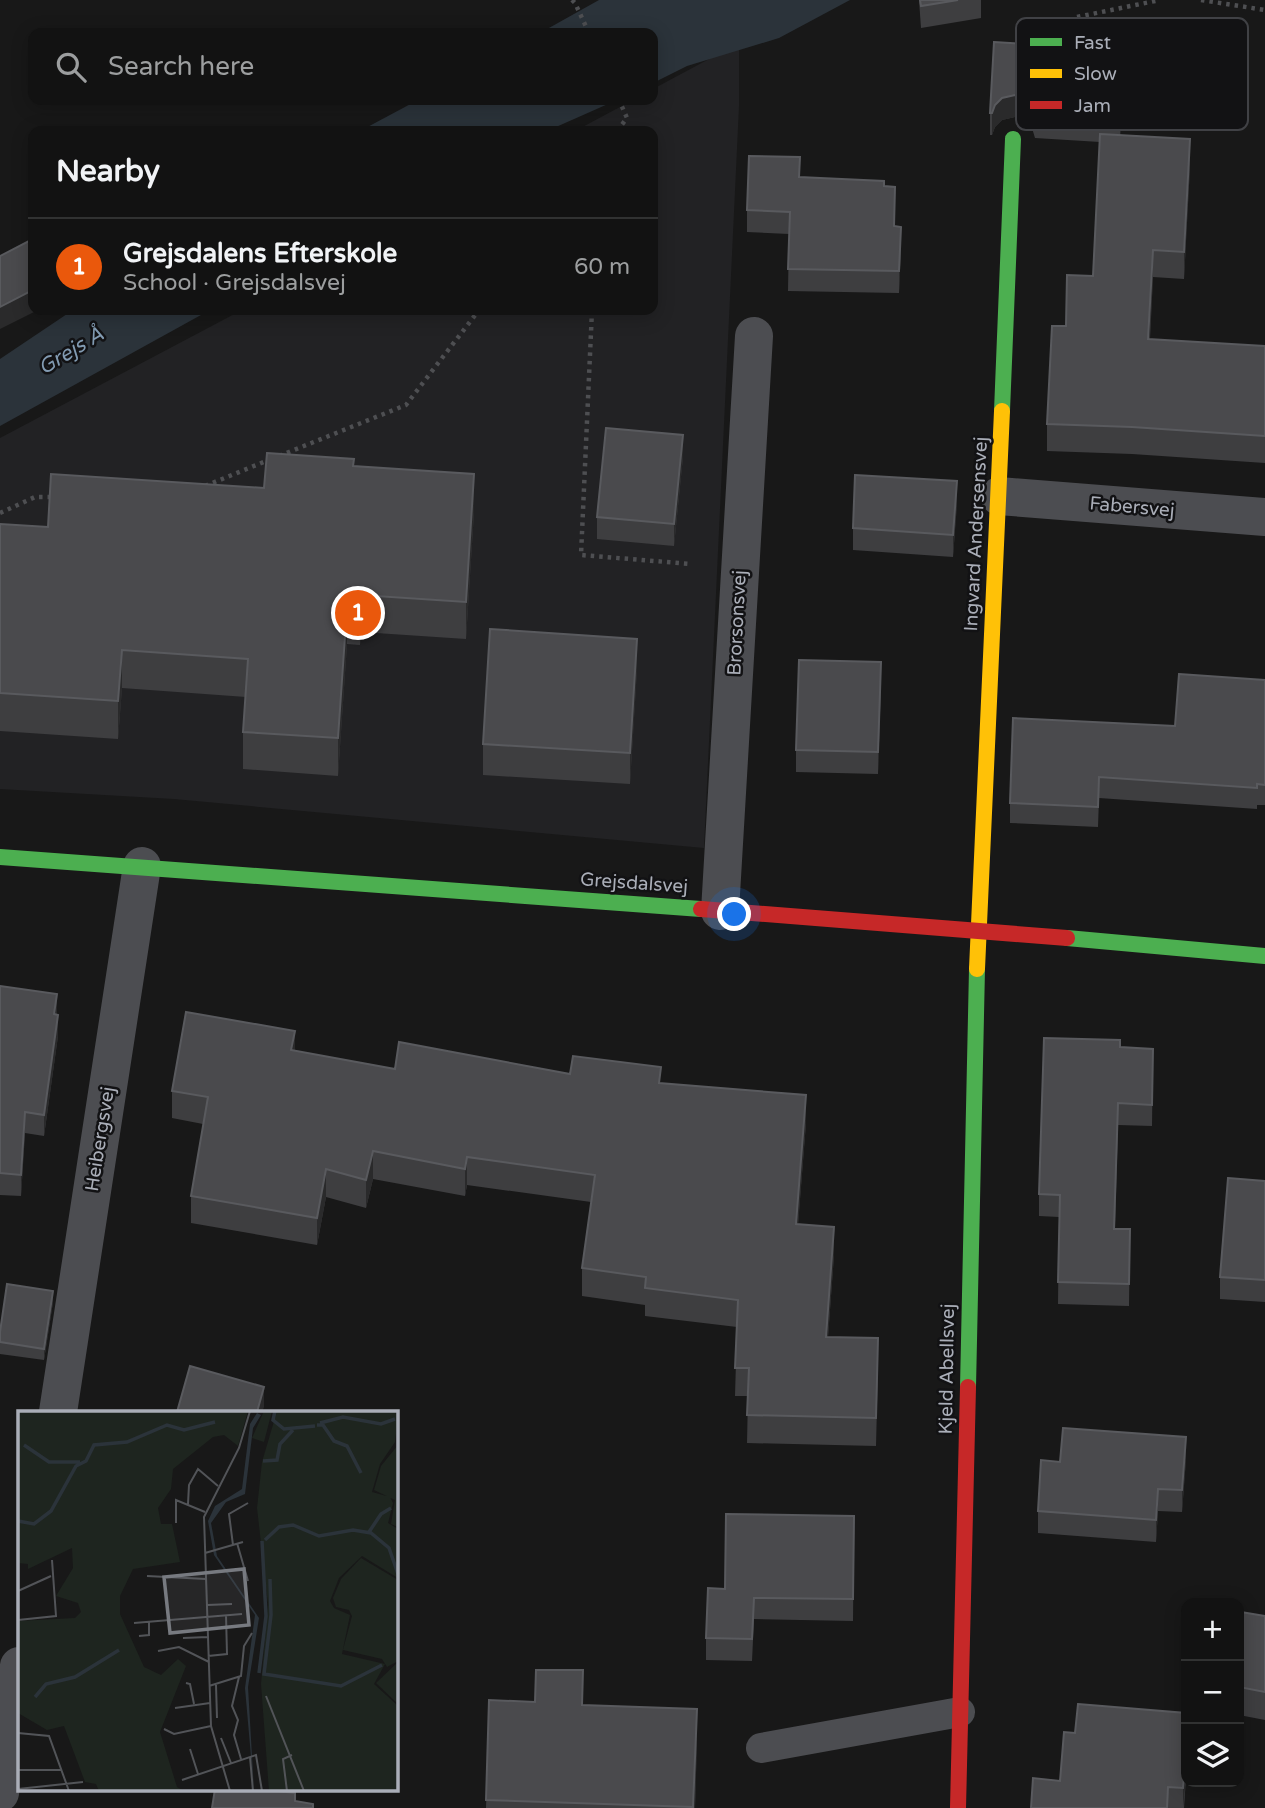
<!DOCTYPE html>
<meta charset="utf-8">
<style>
:root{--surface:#121212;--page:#1f2020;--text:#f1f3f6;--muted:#9c9e9f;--line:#313232;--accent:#ea580c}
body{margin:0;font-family:"Varela Round",sans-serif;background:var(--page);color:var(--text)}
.controls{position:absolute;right:21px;bottom:21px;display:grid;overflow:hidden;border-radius:14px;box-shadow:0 4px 18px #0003}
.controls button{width:63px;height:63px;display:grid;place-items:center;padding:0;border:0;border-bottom:2px solid var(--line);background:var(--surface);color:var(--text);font:35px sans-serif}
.you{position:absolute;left:735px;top:915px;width:24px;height:24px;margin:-18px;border:5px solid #fff;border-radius:50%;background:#1a73e8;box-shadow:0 0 0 10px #1a73e833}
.badge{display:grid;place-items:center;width:46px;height:46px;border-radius:50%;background:var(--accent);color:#fff;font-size:23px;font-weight:700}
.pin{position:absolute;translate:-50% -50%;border:4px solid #fff;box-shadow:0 2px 7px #0006}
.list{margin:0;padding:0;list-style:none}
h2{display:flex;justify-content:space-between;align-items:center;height:91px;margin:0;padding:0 28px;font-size:30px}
h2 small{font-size:23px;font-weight:400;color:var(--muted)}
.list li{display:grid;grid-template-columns:46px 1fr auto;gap:21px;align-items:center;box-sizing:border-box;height:98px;padding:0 28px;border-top:2px solid var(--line)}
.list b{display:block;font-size:26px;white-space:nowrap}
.list p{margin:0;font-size:23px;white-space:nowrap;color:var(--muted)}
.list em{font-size:23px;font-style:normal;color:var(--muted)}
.icon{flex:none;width:38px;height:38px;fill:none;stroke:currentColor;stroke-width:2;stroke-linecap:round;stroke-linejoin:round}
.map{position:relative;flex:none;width:1265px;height:1808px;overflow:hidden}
.search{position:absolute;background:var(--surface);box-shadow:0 4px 18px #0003;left:28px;top:28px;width:630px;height:77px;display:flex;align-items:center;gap:18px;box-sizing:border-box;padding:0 24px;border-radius:14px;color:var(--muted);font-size:26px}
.panel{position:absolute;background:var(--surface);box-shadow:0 4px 18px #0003;left:28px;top:126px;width:630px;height:189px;border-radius:14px}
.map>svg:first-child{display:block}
.built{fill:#222224}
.water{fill:#2b333a}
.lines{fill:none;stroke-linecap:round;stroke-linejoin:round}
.path{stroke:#4e4f52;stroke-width:4.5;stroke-dasharray:3.5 5;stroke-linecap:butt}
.lane{stroke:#4c4d51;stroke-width:30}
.street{stroke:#4c4d51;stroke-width:38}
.fast{stroke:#4caf50;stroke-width:16}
.slow{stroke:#ffc107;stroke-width:16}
.jam{stroke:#c62828;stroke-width:16}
.wall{fill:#3e3e40}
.shaded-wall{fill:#2a2a2b}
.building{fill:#4a4a4d;stroke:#595a5e;stroke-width:2}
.labels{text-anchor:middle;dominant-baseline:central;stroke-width:5;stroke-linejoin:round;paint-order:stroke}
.street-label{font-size:19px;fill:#aaaeb8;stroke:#121214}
.water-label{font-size:21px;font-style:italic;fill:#829bb2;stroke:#121214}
.inset-river{fill:none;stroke:#2b333a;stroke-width:3.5}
.inset-road{fill:none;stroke:#525458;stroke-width:2}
.view{fill:#777a80;fill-opacity:0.15;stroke:#777a80;stroke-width:3.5}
.inset-edge{fill:none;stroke:#aaaeb8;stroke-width:3.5}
.key{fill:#121214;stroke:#404145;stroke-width:2}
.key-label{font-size:19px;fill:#aaaeb8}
</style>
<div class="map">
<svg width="1265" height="1808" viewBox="0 0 1265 1808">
<rect width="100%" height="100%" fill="#181818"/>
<!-- built -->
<path class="built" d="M739,43V106L704,848L174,799L0,789V438L242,310H653V131H575L633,100H653V89Z"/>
<!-- water -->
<g class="water">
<path d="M599,0H850L779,38L687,66L653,83V33H540Z"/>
<path d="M418,100H617L547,131H360Z"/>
<path d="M73,310H210L0,426V359Z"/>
</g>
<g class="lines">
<!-- path -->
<g class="path">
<path d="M572,0L575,3L589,33"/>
<path d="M1201,0L1265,10"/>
<path d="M1077,17L1160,0"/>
<path d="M617,131L627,118L619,100"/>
<path d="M592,310L581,555L691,564"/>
<path d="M279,456L406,405L479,310"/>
<path d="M205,486L271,459"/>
<path d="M0,513L35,497H55"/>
</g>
<!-- lane -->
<path class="lane" d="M761,1748L960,1712"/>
<!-- street -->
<g class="street">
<path d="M999,496L1265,517"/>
<path d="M720,911L754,336"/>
<path d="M58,1412L142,866"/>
<path d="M0,1793L19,1666"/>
</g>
<!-- fast -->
<g class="fast">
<path d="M1002,411L1013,139"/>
<path d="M0,857L701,909"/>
<path d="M1067,938L1265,956"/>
<path d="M968,1387L977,969"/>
</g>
<!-- slow -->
<path class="slow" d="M977,969L1002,411"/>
<!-- jam -->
<g class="jam">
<path d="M701,909L1067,938"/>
<path d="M958,1808L968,1387"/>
</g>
</g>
<!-- wall -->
<g class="wall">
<path d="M919,0H981V18L921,28Z"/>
<path d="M994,42L1124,72L1120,136L1190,167L1184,279L1153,277L1150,339L1265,346V463L1132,454L1047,451V424L1066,326L1093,276L1100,142L1035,138L1032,128L1025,121L1015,117L1002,120L995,127L992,135H990V113Z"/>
<path d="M800,177L884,186L901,248L899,293L788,291L789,234L747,232V210Z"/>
<path d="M683,457L674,546L597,539V517Z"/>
<path d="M354,466L474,512L466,639L361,632L360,645L347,644L338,776L243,769V732L246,697L122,688L118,739L0,731V524L48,527L264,488Z"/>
<path d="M957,503L953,557L853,550V528Z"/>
<path d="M637,669L630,784L483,775V744Z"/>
<path d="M1265,680V805H1257V809L1099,798L1098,827L1010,823V803L1175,726Z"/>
<path d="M881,684L878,774L796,772V750Z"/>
<path d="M0,986L57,1015L58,1036L44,1136L25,1133L21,1196L0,1195Z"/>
<path d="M1120,1047L1153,1049L1152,1126L1118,1125L1115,1229H1130L1129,1306L1058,1304L1059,1217L1039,1216V1194Z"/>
<path d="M295,1051L395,1069L570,1074L661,1084L806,1123L798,1224L834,1255L828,1337L878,1366L876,1446L747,1443L748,1396H735L737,1327L645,1316V1305L582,1296V1268L591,1202L467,1185L465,1196L373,1179L366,1208L326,1197L317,1245L191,1223V1196L203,1124L172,1118V1091Z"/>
<path d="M1265,1181V1302L1220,1299V1277Z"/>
<path d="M53,1302L44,1360L0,1354V1332Z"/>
<path d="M1186,1459L1182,1512L1158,1511L1156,1542L1038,1533V1511L1060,1462Z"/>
<path d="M854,1516L853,1621L754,1619L752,1661L706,1660V1638L725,1589Z"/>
<path d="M1265,1616V1720L1239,1715V1624Z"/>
<path d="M489,1700L583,1705L697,1740L695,1808H486Z"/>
<path d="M1186,1713V1778L1184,1808H1031L1060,1781L1075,1733Z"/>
</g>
<!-- shaded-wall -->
<g class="shaded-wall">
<path d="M1124,50V72L1120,143V122Z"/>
<path d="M1015,95V117L1002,120L995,127L992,135V113L995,105L1002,98Z"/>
<path d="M1190,139V167L1184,279V252Z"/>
<path d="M901,227V248L899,293V271Z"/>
<path d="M1153,250V277L1148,366V339Z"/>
<path d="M33,290V310H38L0,329V307Z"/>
<path d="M683,435V457L674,546V524Z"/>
<path d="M474,474V512L466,639V602Z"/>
<path d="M957,481V503L953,557V535Z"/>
<path d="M361,595V632L360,645V608Z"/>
<path d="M347,607V644L338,776V738Z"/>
<path d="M637,639V669L630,784V753Z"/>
<path d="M122,650V688L118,739V701Z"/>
<path d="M881,662V684L878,774V752Z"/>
<path d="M57,994V1015L54,1014Z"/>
<path d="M58,1015V1036L44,1136V1115Z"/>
<path d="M295,1031V1059L291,1050Z"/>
<path d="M806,1095V1123L796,1252V1224Z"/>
<path d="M1118,1103V1125L1114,1251V1229Z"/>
<path d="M25,1112V1133L21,1196V1175Z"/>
<path d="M373,1151V1179L366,1208V1180Z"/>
<path d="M467,1157V1185L465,1196V1169Z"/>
<path d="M326,1169V1197L317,1245V1218Z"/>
<path d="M834,1227V1255L826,1365V1337Z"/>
<path d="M53,1291V1302L44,1360V1349Z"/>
<path d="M264,1387V1407L262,1412H257Z"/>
<path d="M1186,1437V1459L1182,1512V1490Z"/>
<path d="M1158,1489V1511L1156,1542V1520Z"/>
<path d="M697,1709V1740L695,1808H693Z"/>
<path d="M1186,1751V1778L1183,1808V1788Z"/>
</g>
<!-- building -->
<g class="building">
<path d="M920,0H958L921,6Z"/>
<path d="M994,42L1124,50L1120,122L1035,116L1032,106L1025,99L1015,95L1002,98L995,105L992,113H990Z"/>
<path d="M1100,134L1190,139L1184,252L1153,250L1148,339L1265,346V436L1132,427L1047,424L1052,326H1066L1067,275L1093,276Z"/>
<path d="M749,156L800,157L799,177L884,181V186L895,187L894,226L901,227L899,271L788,269L790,212L747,210Z"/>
<path d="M33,239V290L0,307V256Z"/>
<path d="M606,428L683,435L674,524L597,517Z"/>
<path d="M267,453L354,459L353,466L474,474L466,602L361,595L360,608L347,607L338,738L243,732L248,659L122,650L118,701L0,693V524L48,527L51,474L264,488Z"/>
<path d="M855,475L957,481L953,535L853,528Z"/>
<path d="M490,629L637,639L630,753L483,744Z"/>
<path d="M799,660L881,662L878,752L796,750Z"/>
<path d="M1179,674L1265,680V785L1257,784V788L1099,777L1098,807L1010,803L1013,718L1175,726Z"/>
<path d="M0,986L57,994L54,1014L58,1015L44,1115L25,1112L21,1175L0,1173Z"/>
<path d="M186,1012L295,1031L291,1050L395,1069L399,1042L570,1074L573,1056L661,1067L659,1083L806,1095L796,1224L834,1227L826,1337L878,1338L876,1418L747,1415L749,1368H735L738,1300L645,1288L646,1277L582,1268L595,1175L467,1157L465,1169L373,1151L366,1180L326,1169L317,1218L191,1196L208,1097L172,1091Z"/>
<path d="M1044,1038L1120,1040V1047L1153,1049L1152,1105L1118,1103L1114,1229H1130L1129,1284L1058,1282L1060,1195L1039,1194Z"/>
<path d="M1228,1178L1265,1181V1280L1220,1277Z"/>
<path d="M7,1284L53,1291L44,1349L0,1342V1332Z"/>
<path d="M190,1366L264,1387L257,1412H177Z"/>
<path d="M1063,1428L1186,1437L1182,1490L1158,1489L1156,1520L1038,1511L1041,1460L1060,1462Z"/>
<path d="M726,1514L854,1516L853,1599L754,1598L752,1639L706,1638L708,1588L725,1589Z"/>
<path d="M1241,1612L1265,1616V1692L1239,1687V1624Z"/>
<path d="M536,1670H583L582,1705L697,1709L693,1807L486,1800L489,1700L535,1702Z"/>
<path d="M1078,1704L1186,1713V1751L1183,1788L1168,1787L1167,1808H1031L1033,1778L1060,1781L1064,1732L1075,1733Z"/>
<path d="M215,1789H261L295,1793V1801L313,1804V1808H212Z"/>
</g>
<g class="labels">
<!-- street labels -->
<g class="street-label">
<text transform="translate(1132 507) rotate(5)">Fabersvej</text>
<text transform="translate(976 534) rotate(-87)">Ingvard Andersensvej</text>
<text transform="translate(737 623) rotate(-87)">Brorsonsvej</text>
<text transform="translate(634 883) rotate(4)">Grejsdalsvej</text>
<text transform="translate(100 1139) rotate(-81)">Heibergsvej</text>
<text transform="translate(947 1369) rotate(-89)">Kjeld Abellsvej</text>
</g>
<!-- water labels -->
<g class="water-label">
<text transform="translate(71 351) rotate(-31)">Grejs Å</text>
</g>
</g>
<!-- overview -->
<g transform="translate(18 1411)">
<rect width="380" height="380" fill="#181818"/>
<path d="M0,0H230L220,35L206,24L195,26L155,58L153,78L140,97L143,113H154L162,151L115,158L102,185V203L126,256L143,264L160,248L168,255L142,321L159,376L166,380H81L78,373L67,371L46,315L29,319L0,302V210L57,207L63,201L60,192L38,185L55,157L54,137L10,158V153L0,152ZM246,0H254L246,31L234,27ZM259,0H376L380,5L377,31L362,53L354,81L372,86L375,92L370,112L380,118V167L344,145L321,167L312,190L316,197L332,204L324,243L367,253L356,273L380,295V380H251L243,273L250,193L239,97L244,51ZM380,34V116L373,113L377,89L356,79L363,55ZM343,147L380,169V250L369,256L364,248L325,239L334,205L331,199L318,196L315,187L323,168ZM380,251V293L358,272Z" fill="#1e251f"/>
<path d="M239,2L243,4L235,17L227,83L208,91L193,112L199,145L241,207L230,276L236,380L227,277L237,204L196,144L190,110L197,95L224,78L232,13Z" fill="#2b333a"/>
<path class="inset-river" d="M257,0L255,9L266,18L297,15M302,12L325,6L363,13L377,8M299,14H305L316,30L329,35L343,62M6,34L31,51H62M245,50L259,49L262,33L275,19M0,110L16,113L33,100L58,55L68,50L76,34L109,31L149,14L166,19L197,11M351,121L363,103L373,97M247,129L261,116L275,114L301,125L335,119L353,122L371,137L380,163M252,168L253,204L246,263L323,275L364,254M241,262L248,205L244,130M17,286L28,273L57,266L101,239"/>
<path class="inset-road" d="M170,93L171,74L180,58L200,75M158,112V89L187,101M219,132L230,170M215,134L211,103L230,92M187,142L225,131M129,165L188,168M0,180L33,165M189,194L214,193M0,209L38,205L34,149M116,212L224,203M121,225L131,224V210M165,227L190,226M140,240L161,236L191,251M190,245L209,243L208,204M221,266L214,295L220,309L216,324L223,348M168,272L172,273L176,293M198,274L199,307M191,275L223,265L226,235L234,222M248,285L286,380M157,297L192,292M146,318L156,323L193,315M0,322L31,325L51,380M203,327L213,352M172,338L180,363M232,346L235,380M0,359H44M164,369L238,344L244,380M0,378L65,371M212,380L193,315L186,106L221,37L232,0M269,380L265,348L274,344"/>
<path class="view" d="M226,158L231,214L152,222L146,166Z"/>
<rect width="380" height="380" class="inset-edge"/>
</g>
<!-- legend -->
<rect x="1016" y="18" width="232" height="112" rx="10" class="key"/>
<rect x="1030" y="38" width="32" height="8" fill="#4caf50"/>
<rect x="1030" y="69" width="32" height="9" fill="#ffc107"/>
<rect x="1030" y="101" width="32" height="8" fill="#c62828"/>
<g class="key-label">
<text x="1074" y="49">Fast</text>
<text x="1074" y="80">Slow</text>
<text x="1074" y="112">Jam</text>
</g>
</svg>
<div class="controls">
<button>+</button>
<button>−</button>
<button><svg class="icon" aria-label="layers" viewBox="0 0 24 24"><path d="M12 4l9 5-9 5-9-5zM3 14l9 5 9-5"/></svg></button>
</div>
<div class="you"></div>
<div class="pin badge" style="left:358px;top:613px">1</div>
<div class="search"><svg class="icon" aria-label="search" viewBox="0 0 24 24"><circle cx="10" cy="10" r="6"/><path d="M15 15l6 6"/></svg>Search here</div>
<section class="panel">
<h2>Nearby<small></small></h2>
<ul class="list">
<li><span class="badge">1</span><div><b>Grejsdalens Efterskole</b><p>School · Grejsdalsvej</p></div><em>60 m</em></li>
</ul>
</section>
</div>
